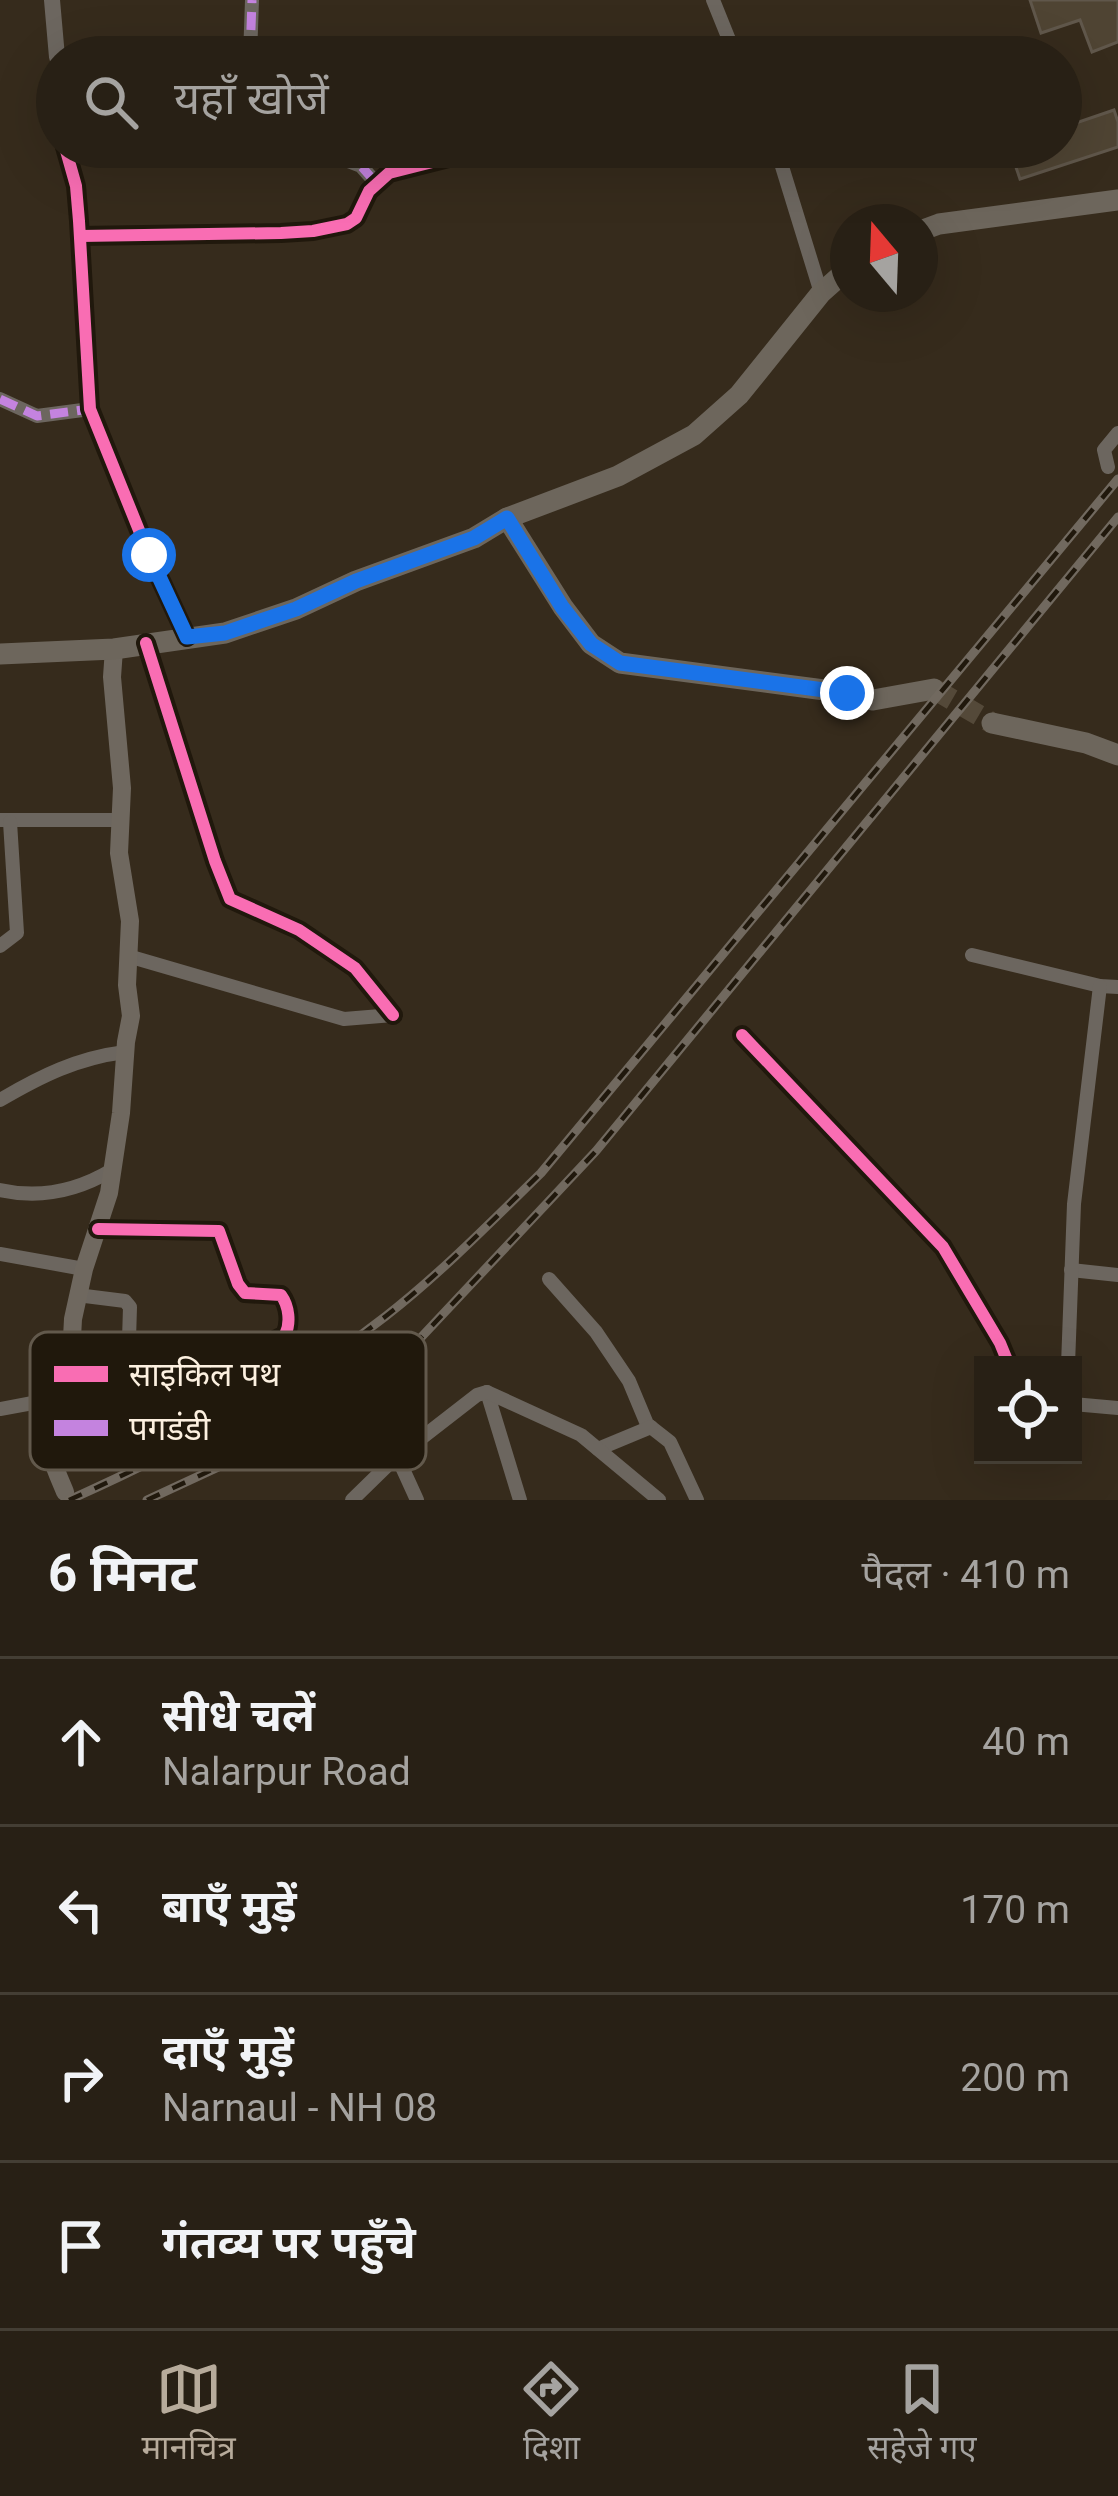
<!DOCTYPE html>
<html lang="hi">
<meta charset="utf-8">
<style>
:root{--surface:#282015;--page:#342d22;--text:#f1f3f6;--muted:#a5a3a0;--line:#443e34;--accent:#b7ab9b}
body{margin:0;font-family:Roboto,"Noto Sans Devanagari",sans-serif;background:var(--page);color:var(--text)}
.controls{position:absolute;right:36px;bottom:36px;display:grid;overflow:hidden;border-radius:0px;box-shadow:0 12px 48px #0002}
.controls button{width:108px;height:108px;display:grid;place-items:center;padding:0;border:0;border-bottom:3px solid var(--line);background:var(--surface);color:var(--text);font:60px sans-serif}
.compass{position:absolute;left:830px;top:204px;width:108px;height:108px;border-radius:50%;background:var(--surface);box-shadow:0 12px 48px #0002;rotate:341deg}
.stop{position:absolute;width:36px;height:36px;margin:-27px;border:9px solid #1a73e8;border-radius:50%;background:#fff}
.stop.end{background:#1a73e8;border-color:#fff;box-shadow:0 3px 12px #0008}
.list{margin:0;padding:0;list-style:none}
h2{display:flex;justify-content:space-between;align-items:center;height:156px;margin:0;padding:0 48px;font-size:51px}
h2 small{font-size:39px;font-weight:400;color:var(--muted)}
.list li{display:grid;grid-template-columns:78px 1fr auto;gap:36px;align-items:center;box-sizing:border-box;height:168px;padding:0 48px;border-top:3px solid var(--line)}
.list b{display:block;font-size:45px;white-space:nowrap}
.list p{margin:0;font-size:39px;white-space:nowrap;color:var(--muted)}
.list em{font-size:39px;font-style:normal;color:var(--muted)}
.icon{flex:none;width:66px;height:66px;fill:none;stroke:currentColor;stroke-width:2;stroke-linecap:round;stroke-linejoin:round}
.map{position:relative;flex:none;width:1118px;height:1500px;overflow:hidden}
.search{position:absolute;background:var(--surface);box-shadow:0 12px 48px #0002;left:36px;right:36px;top:36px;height:132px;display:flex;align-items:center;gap:30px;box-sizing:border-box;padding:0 42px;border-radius:66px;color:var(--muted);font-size:45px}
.sheet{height:828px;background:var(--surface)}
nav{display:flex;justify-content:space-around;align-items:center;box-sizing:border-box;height:168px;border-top:3px solid var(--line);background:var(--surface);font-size:33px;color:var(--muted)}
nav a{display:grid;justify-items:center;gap:6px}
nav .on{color:var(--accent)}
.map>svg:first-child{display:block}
.building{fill:#4f4433;stroke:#60574b;stroke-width:3}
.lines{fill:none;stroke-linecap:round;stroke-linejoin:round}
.primary-tunnel{stroke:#544939;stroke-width:21;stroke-dasharray:21 10;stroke-linecap:butt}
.minor{stroke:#6c665f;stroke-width:14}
.tertiary{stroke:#6c665f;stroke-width:16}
.secondary{stroke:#6f685f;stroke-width:18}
.primary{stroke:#6d665c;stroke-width:21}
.rail-casing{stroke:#71695f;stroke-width:9}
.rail{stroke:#20180c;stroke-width:4.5;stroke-dasharray:14;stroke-linecap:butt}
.quiet{stroke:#c483df;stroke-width:9;stroke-dasharray:18 9;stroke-linecap:butt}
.cycleway-casing{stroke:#20180c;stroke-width:20}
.cycleway{stroke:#f96db3;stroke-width:12}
.route{stroke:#1a73e8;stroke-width:15}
.key{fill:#20180c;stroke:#62594c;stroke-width:3}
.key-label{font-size:33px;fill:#fcf0e0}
</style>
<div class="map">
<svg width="1118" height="1500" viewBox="0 0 1118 1500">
<rect width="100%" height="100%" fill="#362b1c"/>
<!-- building -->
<g class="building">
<path d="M1030,0H1118V42L1092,52L1080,20L1041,33Z"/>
<path d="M1114,110L1118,122V147L1020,179L1009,147H1061V128Z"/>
</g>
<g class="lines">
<!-- primary-tunnel -->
<path class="primary-tunnel" d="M934,689L992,723"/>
<!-- minor -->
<g class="minor">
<path d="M713,0L736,57"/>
<path d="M250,57L252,0"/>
<path d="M700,57L725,48L729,42"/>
<path d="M312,147L361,166L377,184"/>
<path d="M776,147L821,293"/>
<path d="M80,236L281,233L313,231L347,224L356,218L369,191L389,173L492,147"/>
<path d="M0,399L37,416L90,409"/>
<path d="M1108,467L1104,450L1118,433"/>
<path d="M146,643L215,861L230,899L299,930L355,968L393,1015"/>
<path d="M0,820H121"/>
<path d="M0,946L17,933L10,822"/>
<path d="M972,955L1100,986L1118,987"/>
<path d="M128,956L344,1019L393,1015"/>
<path d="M742,1035L943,1247L1000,1343L1009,1365"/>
<path d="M0,1100C41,1076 77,1058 125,1052"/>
<path d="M0,1190C40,1199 77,1191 112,1170"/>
<path d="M0,1254L84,1269"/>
<path d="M1071,1270L1118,1275"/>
<path d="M549,1279L596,1332L629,1381L647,1424L670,1442L697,1500"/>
<path d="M1068,1365L1074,1204L1100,986"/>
<path d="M74,1390L125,1381L128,1372L130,1307L125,1301L77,1295"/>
<path d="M487,1392L520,1500"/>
<path d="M1073,1404L1118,1408"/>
<path d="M0,1409L38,1402L70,1376"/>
<path d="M79,1413L84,1446L88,1449C149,1431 207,1413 260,1377V1357L267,1344L285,1335C291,1323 289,1306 281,1295L245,1293L238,1284L219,1231L98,1229"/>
<path d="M598,1449L651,1427"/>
<path d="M397,1456L417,1500"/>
<path d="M352,1500L392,1461L477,1395L487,1392L581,1435L659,1500"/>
</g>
<!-- tertiary -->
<g class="tertiary">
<path d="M52,0L57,57"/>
<path d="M65,147L76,186L79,221L90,409L149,555L187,637"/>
</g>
<!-- secondary -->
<path class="secondary" d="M65,1492C59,1477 40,1438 51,1425C57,1419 71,1417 79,1413L70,1376L73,1319L84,1269L109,1193L121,1113L126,1042L131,1016L127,985L130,921L119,853L122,788L112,677L114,649"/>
<!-- primary -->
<g class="primary">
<path d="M920,231L939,224L1118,200"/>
<path d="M507,518L563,607L591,644L620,663L847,693L873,700L934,689"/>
<path d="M0,654L114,649L225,633L296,609L356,581L474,538L507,518L618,476L694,435L739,395L821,293L848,269"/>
<path d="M992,723L1086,743L1118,755"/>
</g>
<defs>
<g id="rail">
<path d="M69,1500C181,1450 289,1392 386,1316C441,1273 491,1222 541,1173L1118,479"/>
<path d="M147,1500L257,1449L413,1346L596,1151L1118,517"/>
</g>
</defs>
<!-- rail casing -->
<use href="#rail" class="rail-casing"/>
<!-- rail -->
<use href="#rail" class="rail"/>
<!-- quiet -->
<g class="quiet">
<path d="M250,57L252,0"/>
<path d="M312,147L361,166L377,184"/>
<path d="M0,399L37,416L90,409"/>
</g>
<defs>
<g id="cycleway">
<path d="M65,147L76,186L79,221L90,409L149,555L187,637"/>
<path d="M80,236L281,233L313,231L347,224L356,218L369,191L389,173L492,147"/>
<path d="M146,643L215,861L230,899L299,930L355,968L393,1015"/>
<path d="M742,1035L943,1247L1000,1343L1009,1365"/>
<path d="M79,1413L84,1446L88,1449C149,1431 207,1413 260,1377V1357L267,1344L285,1335C291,1323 289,1306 281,1295L245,1293L238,1284L219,1231L98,1229"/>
</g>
</defs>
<!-- cycleway casing -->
<use href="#cycleway" class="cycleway-casing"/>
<!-- cycleway -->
<use href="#cycleway" class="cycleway"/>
</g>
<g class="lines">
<!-- route -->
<path class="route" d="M149,555L187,637L225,633L296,609L356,581L474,538L507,518L562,607L591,644L620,663L847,693"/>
</g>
<!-- legend -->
<rect x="30" y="1332" width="396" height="138" rx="18" class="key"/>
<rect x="54" y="1366" width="54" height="16" fill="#f96db3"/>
<rect x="54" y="1420" width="54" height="16" fill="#c483df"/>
<g class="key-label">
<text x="129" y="1386">साइकिल पथ</text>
<text x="129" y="1440">पगडंडी</text>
</g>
</svg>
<div class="controls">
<button><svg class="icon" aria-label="locate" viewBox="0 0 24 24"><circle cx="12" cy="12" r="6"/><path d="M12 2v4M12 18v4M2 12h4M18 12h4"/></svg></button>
</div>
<svg class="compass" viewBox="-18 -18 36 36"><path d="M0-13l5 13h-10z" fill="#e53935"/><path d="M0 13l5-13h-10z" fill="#a5a3a0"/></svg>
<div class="stop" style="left:149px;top:555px"></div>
<div class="stop end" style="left:847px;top:693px"></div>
<div class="search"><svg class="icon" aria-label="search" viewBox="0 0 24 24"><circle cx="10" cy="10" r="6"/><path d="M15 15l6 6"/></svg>यहाँ खोजें</div>
</div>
<section class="sheet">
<h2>6 मिनट<small>पैदल · 410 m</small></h2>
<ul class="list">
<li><svg class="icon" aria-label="ahead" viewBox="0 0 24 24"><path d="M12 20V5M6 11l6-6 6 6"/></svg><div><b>सीधे चलें</b><p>Nalarpur Road</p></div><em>40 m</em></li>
<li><svg class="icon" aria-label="left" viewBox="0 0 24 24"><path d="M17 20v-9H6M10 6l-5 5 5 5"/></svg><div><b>बाएँ मुड़ें</b></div><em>170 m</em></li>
<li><svg class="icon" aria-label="right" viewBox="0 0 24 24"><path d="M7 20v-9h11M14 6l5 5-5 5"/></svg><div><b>दाएँ मुड़ें</b><p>Narnaul - NH 08</p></div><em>200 m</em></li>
<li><svg class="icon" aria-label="arrive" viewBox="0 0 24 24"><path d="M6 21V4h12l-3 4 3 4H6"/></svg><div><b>गंतव्य पर पहुँचे</b></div></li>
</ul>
</section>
<nav>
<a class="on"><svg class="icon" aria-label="map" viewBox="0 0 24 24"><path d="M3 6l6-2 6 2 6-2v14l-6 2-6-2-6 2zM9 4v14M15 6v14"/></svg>मानचित्र</a>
<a><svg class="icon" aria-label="directions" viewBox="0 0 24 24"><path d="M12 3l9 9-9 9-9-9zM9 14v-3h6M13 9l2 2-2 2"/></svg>दिशा</a>
<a><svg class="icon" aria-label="saved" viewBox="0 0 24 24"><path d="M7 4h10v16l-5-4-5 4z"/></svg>सहेजे गए</a>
</nav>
